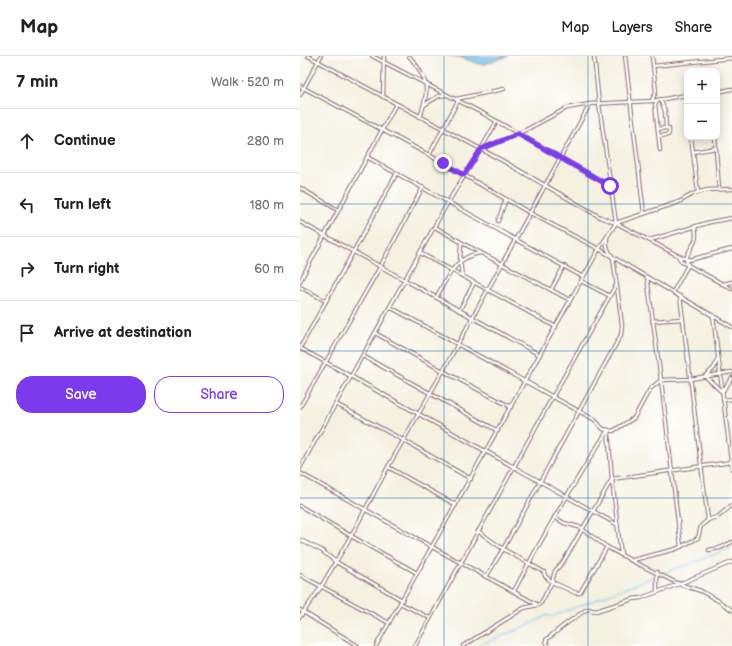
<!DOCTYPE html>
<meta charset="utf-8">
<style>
:root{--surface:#fff;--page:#f2f2f2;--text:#222;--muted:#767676;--line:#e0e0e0;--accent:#7c3aed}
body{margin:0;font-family:"Balsamiq Sans",sans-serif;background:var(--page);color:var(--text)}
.controls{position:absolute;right:12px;top:12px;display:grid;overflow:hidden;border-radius:8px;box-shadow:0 2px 10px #0003}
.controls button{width:36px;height:36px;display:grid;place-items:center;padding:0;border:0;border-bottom:1px solid var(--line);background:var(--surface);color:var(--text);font:20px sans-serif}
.stop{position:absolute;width:12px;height:12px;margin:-9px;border:3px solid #7c3aed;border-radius:50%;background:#fff}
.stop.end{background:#7c3aed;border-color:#fff;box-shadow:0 1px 4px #0008}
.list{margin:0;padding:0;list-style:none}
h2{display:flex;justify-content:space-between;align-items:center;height:52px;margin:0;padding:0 16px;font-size:17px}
h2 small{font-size:13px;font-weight:400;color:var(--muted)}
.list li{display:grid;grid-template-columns:26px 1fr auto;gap:12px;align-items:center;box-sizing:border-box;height:64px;padding:0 16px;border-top:1px solid var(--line)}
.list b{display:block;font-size:15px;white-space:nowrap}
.list em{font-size:13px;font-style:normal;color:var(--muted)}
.actions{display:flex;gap:8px;padding:12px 16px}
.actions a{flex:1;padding:9px 0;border:1px solid var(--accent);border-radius:16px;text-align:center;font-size:14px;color:var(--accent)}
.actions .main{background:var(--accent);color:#fff}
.icon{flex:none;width:22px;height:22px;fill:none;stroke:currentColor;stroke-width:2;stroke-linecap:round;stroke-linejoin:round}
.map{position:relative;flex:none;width:432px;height:590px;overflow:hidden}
header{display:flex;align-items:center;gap:24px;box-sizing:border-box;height:56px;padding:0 20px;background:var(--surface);border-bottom:1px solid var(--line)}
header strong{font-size:19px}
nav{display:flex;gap:22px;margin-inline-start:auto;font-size:14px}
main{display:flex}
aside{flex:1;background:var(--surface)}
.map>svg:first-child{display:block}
.water{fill:#73c1ee;stroke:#5e708c}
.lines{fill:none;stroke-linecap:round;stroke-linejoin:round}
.stream{stroke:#73c1ee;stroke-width:1}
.street-casing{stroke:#86686b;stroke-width:4.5}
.street{stroke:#fff;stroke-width:2.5}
.route{stroke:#7c3aed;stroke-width:5}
.grid{fill:none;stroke:#1f6fb2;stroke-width:1;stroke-opacity:0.55}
</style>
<header>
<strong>Map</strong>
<nav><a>Map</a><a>Layers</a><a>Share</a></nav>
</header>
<main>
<aside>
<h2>7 min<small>Walk · 520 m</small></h2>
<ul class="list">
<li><svg class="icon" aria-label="ahead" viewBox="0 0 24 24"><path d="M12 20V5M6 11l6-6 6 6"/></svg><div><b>Continue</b></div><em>280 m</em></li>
<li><svg class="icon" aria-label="left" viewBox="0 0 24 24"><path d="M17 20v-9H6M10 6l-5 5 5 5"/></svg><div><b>Turn left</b></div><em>180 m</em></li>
<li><svg class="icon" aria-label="right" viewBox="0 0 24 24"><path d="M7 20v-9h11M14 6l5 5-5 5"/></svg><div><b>Turn right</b></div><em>60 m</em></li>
<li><svg class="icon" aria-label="arrive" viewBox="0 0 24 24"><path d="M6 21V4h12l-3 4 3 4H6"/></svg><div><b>Arrive at destination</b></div></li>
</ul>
<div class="actions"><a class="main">Save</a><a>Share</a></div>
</aside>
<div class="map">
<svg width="432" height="590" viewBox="0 0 432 590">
<rect width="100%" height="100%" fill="#fff"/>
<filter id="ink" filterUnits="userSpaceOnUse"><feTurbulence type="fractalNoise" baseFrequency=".025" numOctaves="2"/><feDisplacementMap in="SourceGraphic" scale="8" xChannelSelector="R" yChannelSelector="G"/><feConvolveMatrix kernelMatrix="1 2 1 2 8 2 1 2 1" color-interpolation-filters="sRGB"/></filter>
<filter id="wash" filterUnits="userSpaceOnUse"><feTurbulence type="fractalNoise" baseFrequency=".012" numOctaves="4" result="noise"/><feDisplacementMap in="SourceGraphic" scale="16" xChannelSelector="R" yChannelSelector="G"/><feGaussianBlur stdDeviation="0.9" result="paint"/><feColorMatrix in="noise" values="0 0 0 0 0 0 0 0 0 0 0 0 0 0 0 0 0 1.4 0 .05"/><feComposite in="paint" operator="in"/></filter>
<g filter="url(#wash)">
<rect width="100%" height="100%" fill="#f5f1e1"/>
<!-- water -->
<path class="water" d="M149,0H208L185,8H179L160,1Z"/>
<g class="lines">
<!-- stream -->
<g class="stream">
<path d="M361,518L432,492"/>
<path d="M177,590L224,571L248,559L251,561L356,520"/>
</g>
</g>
</g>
<g filter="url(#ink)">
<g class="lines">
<defs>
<g id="street">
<path d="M8,0L203,105L300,161L316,167L377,199L389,204L432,193"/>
<path d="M72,0L184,58L310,130"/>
<path d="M109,0C116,8 125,21 126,32C127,41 123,52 120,61"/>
<path d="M294,0L299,48L316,167"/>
<path d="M325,0L344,158"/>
<path d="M353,10L432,2"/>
<path d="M0,30L129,99L230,157L299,193L432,271"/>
<path d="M417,36L432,33"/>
<path d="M0,39L21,0"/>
<path d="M83,41L84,0"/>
<path d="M156,43L204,33"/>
<path d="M360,43L365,55L366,72"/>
<path d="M352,44L356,36L352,0"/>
<path d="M358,44L355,48L360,94"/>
<path d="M124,49L139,40L146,39"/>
<path d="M358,73L366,72L369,73V77L368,79L359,80"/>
<path d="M391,81L398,136"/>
<path d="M415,81L419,133"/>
<path d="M182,93L218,78L267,52L290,48L352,45L387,39"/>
<path d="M393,96L416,92"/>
<path d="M129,99L158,45"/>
<path d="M67,101L283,221"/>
<path d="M0,132L38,154"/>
<path d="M198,165L206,143"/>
<path d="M0,166L240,299"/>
<path d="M135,171L166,189L270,244"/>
<path d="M350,184L410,166L432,162"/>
<path d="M161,187L160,205L162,220"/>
<path d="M120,197L256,271"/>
<path d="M378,200L382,206L432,233"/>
<path d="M347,221L361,324L381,491"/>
<path d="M0,225L96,48"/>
<path d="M281,225L310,240"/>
<path d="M423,228L432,226"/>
<path d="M0,231L26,245"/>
<path d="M251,234L264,210"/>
<path d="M373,236L388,209L386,203C390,189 399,188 395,171"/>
<path d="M380,240L408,464"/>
<path d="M136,242C147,222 155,200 181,197"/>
<path d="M90,251L295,364L303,373L313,375L334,362L346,340L350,333L361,324L390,323L432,316"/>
<path d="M159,255L174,227"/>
<path d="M413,259L432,413"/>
<path d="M352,265L382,263"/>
<path d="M75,277L143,315L211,351"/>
<path d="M0,292L318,469"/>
<path d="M0,292L97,117"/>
<path d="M63,300L198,375"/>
<path d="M418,302L414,312L405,320L422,336L432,322"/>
<path d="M423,344L432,343"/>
<path d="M36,348L103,384L171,423"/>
<path d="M0,351L80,211L123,131"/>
<path d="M308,374L312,423L321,499"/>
<path d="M88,411L156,449"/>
<path d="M0,412L148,146L181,93L197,65"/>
<path d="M0,417L132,491L238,549L241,547L252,526L255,515L263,506L312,423L432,406"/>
<path d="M0,450L51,480L117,517"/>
<path d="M254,461L264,467L279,471L307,491L332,505L379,528L401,535L417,544L432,554"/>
<path d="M178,475L203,493L244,516L245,520L252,526L276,537H280L307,491"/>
<path d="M0,484L21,494L36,506L102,544"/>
<path d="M409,494L420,492L432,486"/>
<path d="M333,504L376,493L398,482L401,470L408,464L419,460L432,449"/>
<path d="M357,516V536"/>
<path d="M0,519L89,567"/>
<path d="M186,521L203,493L321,279L322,269L313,201C307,194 306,190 307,182"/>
<path d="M214,535C243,480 274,426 308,374"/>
<path d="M100,547L130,562"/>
<path d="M0,554L58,590"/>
<path d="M0,561L21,531L51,480L88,411L143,315L290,48"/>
<path d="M76,590L299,193L316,167L379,146L393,138L407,134L432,133"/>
<path d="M115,590L253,340L316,229"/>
<path d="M163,590L219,555L224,552L237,549"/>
<path d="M248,590L246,584L263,570L287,553L296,555L333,543L341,542L379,528L432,506"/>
</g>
</defs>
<!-- street casing -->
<use href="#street" class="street-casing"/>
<!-- street -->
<use href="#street" class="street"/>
</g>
</g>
<g class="lines" filter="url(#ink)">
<!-- route -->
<path class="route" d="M143,107L164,119L181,93L218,78L310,130"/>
</g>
<!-- grid -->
<path class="grid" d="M144,0V590M288,0V590M0,148H432M0,295H432M0,442H432"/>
</svg>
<div class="controls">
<button>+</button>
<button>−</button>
</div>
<div class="stop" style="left:310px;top:130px"></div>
<div class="stop end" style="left:143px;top:107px"></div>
</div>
</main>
